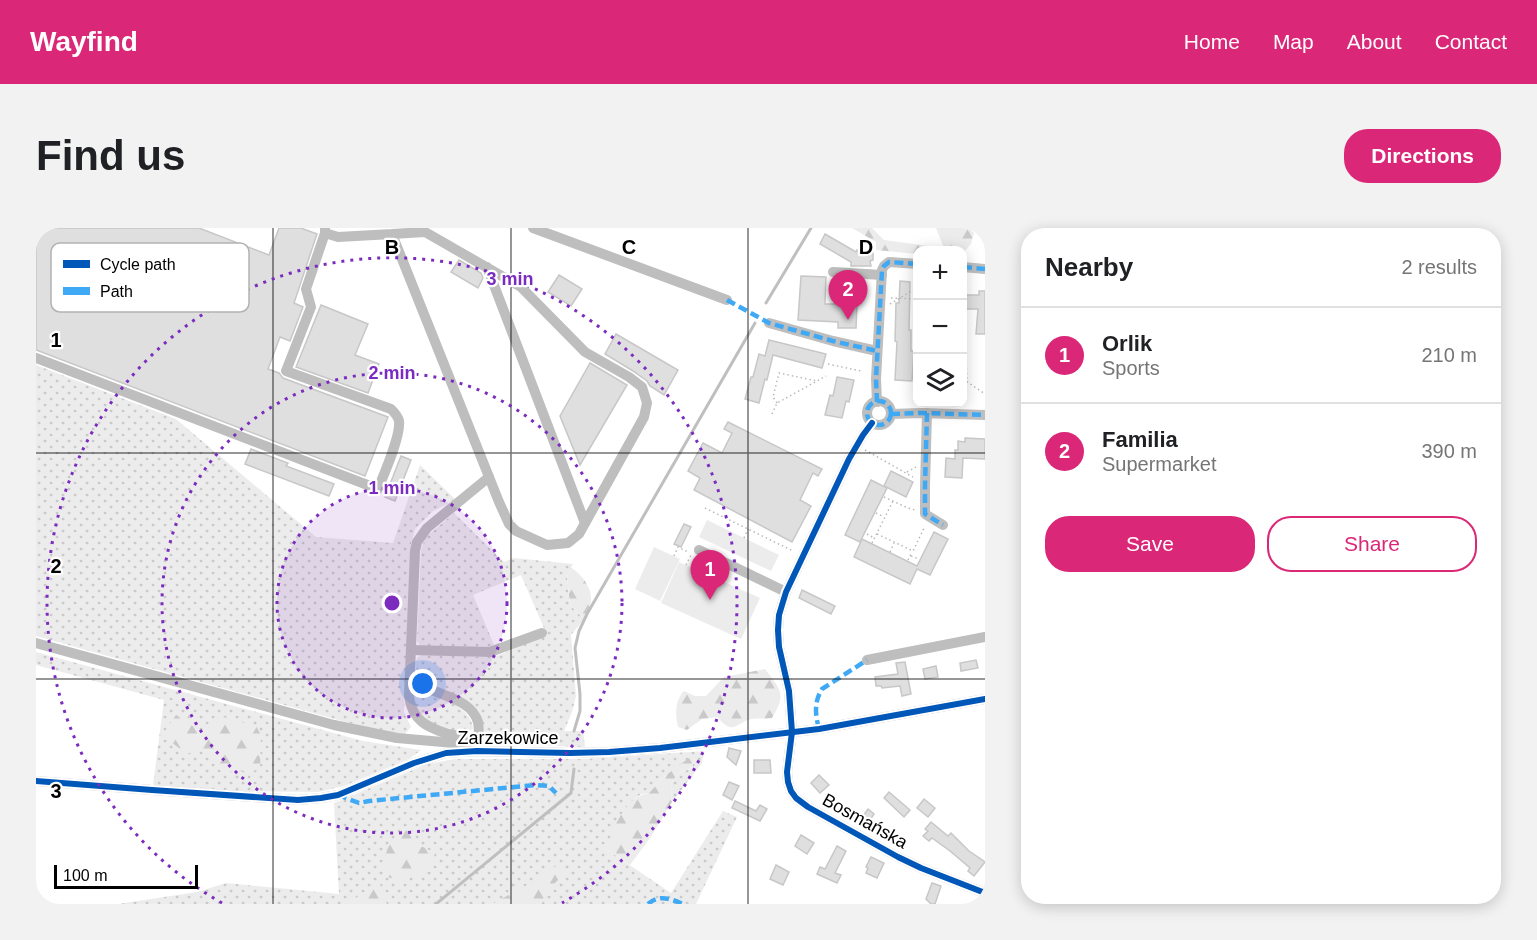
<!DOCTYPE html>
<meta charset="utf-8">
<style>
:root{--surface:#fff;--page:#f2f2f2;--text:#202124;--muted:#757577;--line:#e0e0e0;--accent:#db2777}
body{margin:0;font-family:Helvetica,sans-serif;background:var(--page);color:var(--text)}
.controls{position:absolute;right:18px;top:18px;display:grid;overflow:hidden;border-radius:12px;box-shadow:0 3px 15px #0003}
.controls button{width:54px;height:54px;display:grid;place-items:center;padding:0;border:0;border-bottom:2px solid var(--line);background:var(--surface);color:var(--text);font:30px sans-serif}
.scale{position:absolute;left:18px;bottom:15px;width:144px;box-sizing:border-box;padding-left:6px;border:3px solid #000;border-top:0;font-size:16px;line-height:21px;white-space:nowrap;color:#000;-webkit-text-stroke:4px #fff;paint-order:stroke}
.you{position:absolute;left:387px;top:456px;width:21px;height:21px;margin:-15px;border:4px solid #fff;border-radius:50%;background:#1a73e8;box-shadow:0 0 0 9px #1a73e833}
.badge{display:grid;place-items:center;width:39px;height:39px;border-radius:50%;background:var(--accent);color:#fff;font-size:20px;font-weight:700}
.pin{position:absolute;translate:-50% -50px;filter:drop-shadow(0 2px 3px #0008)}
.pin::after{content:'';position:absolute;top:32px;width:21px;height:18px;background:inherit;clip-path:polygon(0 0,100% 0,50% 100%)}
.list{margin:0;padding:0;list-style:none}
h2{display:flex;justify-content:space-between;align-items:center;height:78px;margin:0;padding:0 24px;font-size:26px}
h2 small{font-size:20px;font-weight:400;color:var(--muted)}
.list li{display:grid;grid-template-columns:39px 1fr auto;gap:18px;align-items:center;box-sizing:border-box;height:96px;padding:0 24px;border-top:2px solid var(--line)}
.list b{display:block;font-size:22px;white-space:nowrap}
.list p{margin:0;font-size:20px;white-space:nowrap;color:var(--muted)}
.list em{font-size:20px;font-style:normal;color:var(--muted)}
.actions{display:flex;gap:12px;padding:18px 24px}
.actions a{flex:1;padding:14px 0;border:2px solid var(--accent);border-radius:24px;text-align:center;font-size:21px;color:var(--accent)}
.actions .main{background:var(--accent);color:#fff}
.icon{flex:none;width:33px;height:33px;fill:none;stroke:currentColor;stroke-width:2;stroke-linecap:round;stroke-linejoin:round}
.map{position:relative;flex:none;width:949px;height:676px;overflow:hidden;border-radius:24px}
header{display:flex;align-items:center;gap:36px;box-sizing:border-box;height:84px;padding:0 30px;background:var(--accent);color:#fff}
header strong{font-size:28px}
nav{display:flex;gap:33px;margin-inline-start:auto;font-size:21px}
.intro{display:flex;align-items:center;justify-content:space-between;box-sizing:border-box;height:144px;padding:0 36px}
h1{margin:0;font-size:42px}
.button{padding:15px 27px;border-radius:24px;background:var(--accent);color:#fff;font-size:21px;font-weight:700}
main{display:flex;gap:36px;padding:0 36px}
aside{flex:1;background:var(--surface);border-radius:24px;box-shadow:0 3px 15px #0003}
.map>svg:first-child{display:block}
.grass{fill:url(#grass-dots)}
.forest{fill:url(#forest-firs)}
.garden{fill:#ececec}
.lines{fill:none;stroke-linecap:round;stroke-linejoin:round}
.stream{stroke:#bfbfbf;stroke-width:3}
.building{fill:#dfdfdf;stroke:#c7c7c7;stroke-width:1.5}
.path{stroke:#b9b9b9;stroke-width:1.5;stroke-dasharray:1.5 3;stroke-linecap:butt}
.minor{stroke:#bebebe;stroke-width:10}
.quiet{stroke:#3fa9f5;stroke-width:4.5;stroke-dasharray:9 4.5;stroke-linecap:butt}
.cycleway-casing{stroke:#fff;stroke-width:10}
.cycleway{stroke:#0057b8;stroke-width:6}
.grid{fill:none;stroke:#000;stroke-width:1.5;stroke-opacity:0.55}
.ring{fill:none;stroke:#7b2cbf;stroke-width:3;stroke-dasharray:3 6}
.labels{text-anchor:middle;dominant-baseline:central;stroke-width:4.5;stroke-linejoin:round;paint-order:stroke}
.street-label{font-size:18px;fill:#000;stroke:#fff}
.key{fill:#fff;stroke:#b2b2b2;stroke-width:1.5}
.key-label{font-size:16px;fill:#000}
.grid-label{font-size:20px;text-anchor:middle;font-weight:bold;fill:#000;stroke:#fff;stroke-width:4.5;stroke-linejoin:round;paint-order:stroke}
.centre{fill:#7b2cbf;stroke:#fff;stroke-width:3}
.ring-label{font-size:18px;text-anchor:middle;font-weight:bold;fill:#7b2cbf;stroke:#fff;stroke-width:4.5;stroke-linejoin:round;paint-order:stroke}
</style>
<header>
<strong>Wayfind</strong>
<nav><a>Home</a><a>Map</a><a>About</a><a>Contact</a></nav>
</header>
<div class="intro"><h1>Find us</h1><a class="button">Directions</a></div>
<main>
<div class="map">
<svg width="949" height="676" viewBox="0 0 949 676">
<defs>
<pattern id="grass-dots" width="8" height="8" patternUnits="userSpaceOnUse" patternTransform="scale(1.5)"><rect width="8" height="8" fill="#ececec"/><path d="M2 2h.1M6 6h.1" fill="none" stroke="#c9c9c9" stroke-width="1.8" stroke-linecap="round"/></pattern>
<pattern id="forest-firs" width="22" height="20" patternUnits="userSpaceOnUse" patternTransform="scale(1.5)"><rect width="22" height="20" fill="#ececec"/><path d="M5 1l3.5 6h-7zM16 11l3.5 6h-7z" fill="#c9c9c9"/></pattern>
</defs>
<rect width="100%" height="100%" fill="#fff"/>
<!-- grass -->
<g class="grass">
<path d="M0,137L140,191L280,309L357,315L384,237L420,272L397,283L379,301L375,316L368,484L375,499L368,507L331,500L0,408Z"/>
<path d="M418,285L468,334L478,330L537,336L531,348L534,377L548,391L535,407L540,468L536,484L528,503H547L549,519L458,516C447,510 448,508 447,496L387,451L380,440V432L385,426L452,429L463,427L511,407L485,347L437,367L458,417L449,422L384,418L381,413L385,321L390,309Z"/>
<path d="M0,424L327,513L385,522L373,531L308,558L282,564L199,563L117,557L128,472L0,437Z"/>
<path d="M379,459C396,467 437,478 437,501C423,509 389,498 382,483C378,476 378,467 379,459Z"/>
<path d="M668,523L666,535L636,574L635,556C637,553 639,550 641,547C650,540 656,545 659,530L629,548L613,565L605,566L597,572L570,621L635,665L687,583L701,589L660,676H82L161,664L190,655L303,666L298,575L391,536L419,531H548Z"/>
</g>
<!-- forest -->
<g class="forest">
<path d="M816,0H836L848,12L908,20L900,0H932L938,5L935,16L927,25V22H882L881,26L840,22V14Z"/>
<path d="M535,340C546,346 556,360 555,372C555,378 550,385 548,391L534,377L531,348Z"/>
<path d="M729,441C746,463 750,466 736,490C729,491 722,490 715,491C697,496 699,508 681,489L666,491L651,502L642,499C639,487 639,472 648,463L659,468H670L688,449Z"/>
<path d="M140,487L154,497L166,502L173,495L187,489L220,498L225,507L224,542L189,544L166,520L151,526L135,514L130,501Z"/>
<path d="M653,530H659C655,546 650,539 641,547C639,550 637,553 635,556L636,574L614,610L594,637L570,621C577,601 589,568 613,565L629,548Z"/>
<path d="M374,600L385,618L399,625L394,642L364,653L352,649L347,637L353,615Z"/>
<path d="M520,638L527,642V647L519,655L505,676H456L491,657Z"/>
<path d="M344,654L345,662L351,676H308L309,673L318,671Z"/>
</g>
<!-- garden -->
<g class="garden">
<path d="M671,292L743,327L735,343L663,309Z"/>
<path d="M618,319L644,331L624,373L599,361Z"/>
<path d="M643,334L724,370L705,411L625,375Z"/>
</g>
<g class="lines">
<!-- stream -->
<g class="stream">
<path d="M730,75L775,0"/>
<path d="M538,503L544,483V466L539,420L543,403L551,386L719,95"/>
<path d="M400,676L535,565L538,541"/>
</g>
</g>
<!-- building -->
<g class="building">
<path d="M0,0H163L233,27L243,0H265L281,6L258,75L267,79L254,113L244,109L232,141L243,145L247,150L352,189L329,248L0,122Z"/>
<path d="M789,6L820,24L821,22L824,25H837V32L834,33L835,38H815V34L784,16Z"/>
<path d="M423,32L445,45L447,50L442,60L415,44Z"/>
<path d="M523,47L546,61L535,78L512,64Z"/>
<path d="M765,48L790,49L789,76H803L804,52L822,53L820,100H802V94L762,92Z"/>
<path d="M864,53L874,54L873,102H875V123H878L876,153L859,152L861,114L859,113L860,75H863Z"/>
<path d="M943,63H949V106H940L942,81H927V67H943Z"/>
<path d="M285,77L332,96L319,127L343,136L332,165L260,139Z"/>
<path d="M580,106L642,142L628,167L614,158L611,153L597,143L569,126Z"/>
<path d="M733,112L790,126L786,140L737,127L731,152L729,151L723,175L709,171L715,149H717L723,126L729,128Z"/>
<path d="M554,135L591,157L544,237L524,188Z"/>
<path d="M801,149L818,152L813,174L810,173L806,190L789,187L794,167L797,168Z"/>
<path d="M692,194L786,241L782,248L777,245L764,272L775,278L756,314L658,262L664,250L652,243L667,215L686,225L696,205L688,201Z"/>
<path d="M929,210L949,211V231L927,230L926,250L909,249L910,230L919,231V222H922V213L929,214Z"/>
<path d="M215,221L252,235L250,238L298,256L293,268L209,236Z"/>
<path d="M365,228L375,232L359,273L349,269Z"/>
<path d="M855,243L877,254L870,269L848,258Z"/>
<path d="M835,252L851,260L824,314L809,307Z"/>
<path d="M648,296L655,299L645,319L638,316Z"/>
<path d="M898,304L912,311L894,347L881,341L874,356L818,329L826,311L881,338Z"/>
<path d="M766,362L799,378L795,386L763,370Z"/>
<path d="M940,432L942,440L925,443L924,435Z"/>
<path d="M869,434L875,466L866,468L864,458L846,460L845,458H840L839,449L862,446L860,435Z"/>
<path d="M900,438L902,449L889,451L887,441Z"/>
<path d="M693,520L705,523L700,537L691,529Z"/>
<path d="M718,532H734L735,545H718Z"/>
<path d="M783,547L793,557L784,565L775,555Z"/>
<path d="M693,554L703,558L696,572L687,567Z"/>
<path d="M853,564L874,582L868,589L848,570Z"/>
<path d="M888,571L899,580L892,589L881,580Z"/>
<path d="M699,573L720,583L724,577L731,581L724,593L696,580Z"/>
<path d="M832,581L838,586L829,600L822,595Z"/>
<path d="M895,594L912,608L915,605L933,623L949,634L938,648L932,643L934,640L914,623L896,610L893,613L887,608L892,603L889,601Z"/>
<path d="M765,607L778,615L771,626L759,618Z"/>
<path d="M801,618L810,623L799,645L805,647L801,655L781,646L784,639L789,641Z"/>
<path d="M835,629L848,635L841,650L830,645L832,640L830,639Z"/>
<path d="M740,637L753,644L747,657L734,651Z"/>
<path d="M896,655L905,658L899,676H895L890,671Z"/>
</g>
<g class="lines">
<!-- path -->
<g class="path">
<path d="M855,70L882,71"/>
<path d="M854,76L882,59"/>
<path d="M927,91L929,100L931,154"/>
<path d="M792,136L825,143"/>
<path d="M927,151L949,166"/>
<path d="M927,153V172"/>
<path d="M741,175L737,169L743,145L781,153"/>
<path d="M736,186L741,175L790,148"/>
<path d="M829,222L877,249"/>
<path d="M871,244L880,239"/>
<path d="M848,269L872,280L879,282"/>
<path d="M669,280L757,323"/>
<path d="M840,285L848,289"/>
<path d="M831,306L838,310"/>
<path d="M841,306L877,323L889,298"/>
<path d="M708,310L712,301"/>
<path d="M836,315L857,273"/>
<path d="M854,324L858,315"/>
<path d="M638,328L642,319L652,324"/>
<path d="M875,328L883,331"/>
<path d="M872,332L876,324"/>
<path d="M650,337L655,327"/>
</g>
<!-- minor -->
<g class="minor">
<path d="M497,0L691,72"/>
<path d="M289,5L302,9L356,6L463,274L473,296L480,303L511,317L532,315L543,306L608,189L611,175L606,159L593,149L549,124L485,59L389,4L356,6"/>
<path d="M451,39L549,295"/>
<path d="M927,39L949,41"/>
<path d="M797,44L846,47"/>
<path d="M733,95L797,113L841,123"/>
<path d="M0,130L342,261C348,246 365,208 363,193C362,188 359,185 355,181L250,143L275,79L270,61L289,5V0"/>
<circle cx="843" cy="185" r="12"/>
<path d="M841,174L840,151L846,42L848,38L853,34L882,36"/>
<path d="M891,185L889,258V286L907,297"/>
<path d="M855,186L885,185L949,187"/>
<path d="M836,195L827,207L813,231L750,364L743,387L742,402L743,419L753,463L756,504L751,544L752,554L755,563L760,570L772,579L862,629L885,640L949,665"/>
<path d="M663,322L750,364"/>
<path d="M0,415L298,497L361,510L418,515L427,520L435,522"/>
<path d="M375,422L454,424L506,405"/>
<path d="M831,432L949,409"/>
<path d="M374,446C377,450 380,453 384,456C402,468 435,470 442,494C444,504 442,513 441,523"/>
<path d="M441,523C438,519 435,515 431,512C425,509 418,507 412,506C390,499 376,492 373,468L379,323L381,314L391,300L453,249"/>
<path d="M0,553L116,562L262,572L285,570L302,567L378,535L410,525L441,523L534,525L573,524L624,520L783,501L949,471"/>
</g>
<!-- quiet -->
<g class="quiet">
<path d="M927,39L949,41"/>
<path d="M691,72L733,95L797,113L841,123"/>
<circle cx="843" cy="185" r="12"/>
<path d="M841,174L840,151L846,42L848,38L853,34L882,36"/>
<path d="M891,185L889,258V286L907,297"/>
<path d="M855,186L885,185L949,187"/>
<path d="M783,501C779,486 778,474 786,461L831,432"/>
<path d="M302,567L323,575L333,573L499,557L513,558L520,565"/>
<path d="M612,676C623,666 635,671 647,676"/>
</g>
<defs>
<g id="cycleway">
<path d="M836,195L827,207L813,231L750,364L743,387L742,402L743,419L753,463L756,504L751,544L752,554L755,563L760,570L772,579L862,629L885,640L949,665"/>
<path d="M0,553L116,562L262,572L285,570L302,567L378,535L410,525L441,523L534,525L573,524L624,520L783,501L949,471"/>
</g>
</defs>
<!-- cycleway casing -->
<use href="#cycleway" class="cycleway-casing"/>
<!-- cycleway -->
<use href="#cycleway" class="cycleway"/>
</g>
<!-- grid -->
<path class="grid" d="M237,0V676M475,0V676M712,0V676M0,225H949M0,451H949"/>
<!-- distance rings -->
<circle cx="356" cy="375" r="115" fill="#7b2cbf" fill-opacity=".12"/>
<g class="ring">
<circle cx="356" cy="375" r="115"/>
<circle cx="356" cy="375" r="230"/>
<path d="M186 675A345 345 0 1 1 526 675"/>
</g>
<g class="labels">
<!-- street labels -->
<g class="street-label">
<text x="472" y="510">Zarzekowice</text>
<text transform="translate(829 593) rotate(29)">Bosmańska</text>
</g>
</g>
<!-- legend -->
<rect x="15" y="15" width="198" height="69" rx="9" class="key"/>
<rect x="27" y="32" width="27" height="8" fill="#0057b8"/>
<rect x="27" y="59" width="27" height="8" fill="#3fa9f5"/>
<g class="key-label">
<text x="64" y="42">Cycle path</text>
<text x="64" y="69">Path</text>
</g>
<g class="grid-label">
<text x="356" y="26">B</text>
<text x="593" y="26">C</text>
<text x="830" y="26">D</text>
<text x="20" y="119">1</text>
<text x="20" y="345">2</text>
<text x="20" y="570">3</text>
</g>
<circle cx="356" cy="375" r="9" class="centre"/>
<g class="ring-label">
<text x="474" y="57">3 min</text>
<text x="356" y="151">2 min</text>
<text x="356" y="266">1 min</text>
</g>
</svg>
<div class="controls">
<button>+</button>
<button>−</button>
<button><svg class="icon" aria-label="layers" viewBox="0 0 24 24"><path d="M12 4l9 5-9 5-9-5zM3 14l9 5 9-5"/></svg></button>
</div>
<div class="scale">100 m</div>
<div class="you"></div>
<div class="pin badge" style="left:674px;top:372px">1</div>
<div class="pin badge" style="left:812px;top:92px">2</div>
</div>
<aside>
<h2>Nearby<small>2 results</small></h2>
<ul class="list">
<li><span class="badge">1</span><div><b>Orlik</b><p>Sports</p></div><em>210 m</em></li>
<li><span class="badge">2</span><div><b>Familia</b><p>Supermarket</p></div><em>390 m</em></li>
</ul>
<div class="actions"><a class="main">Save</a><a>Share</a></div>
</aside>
</main>
